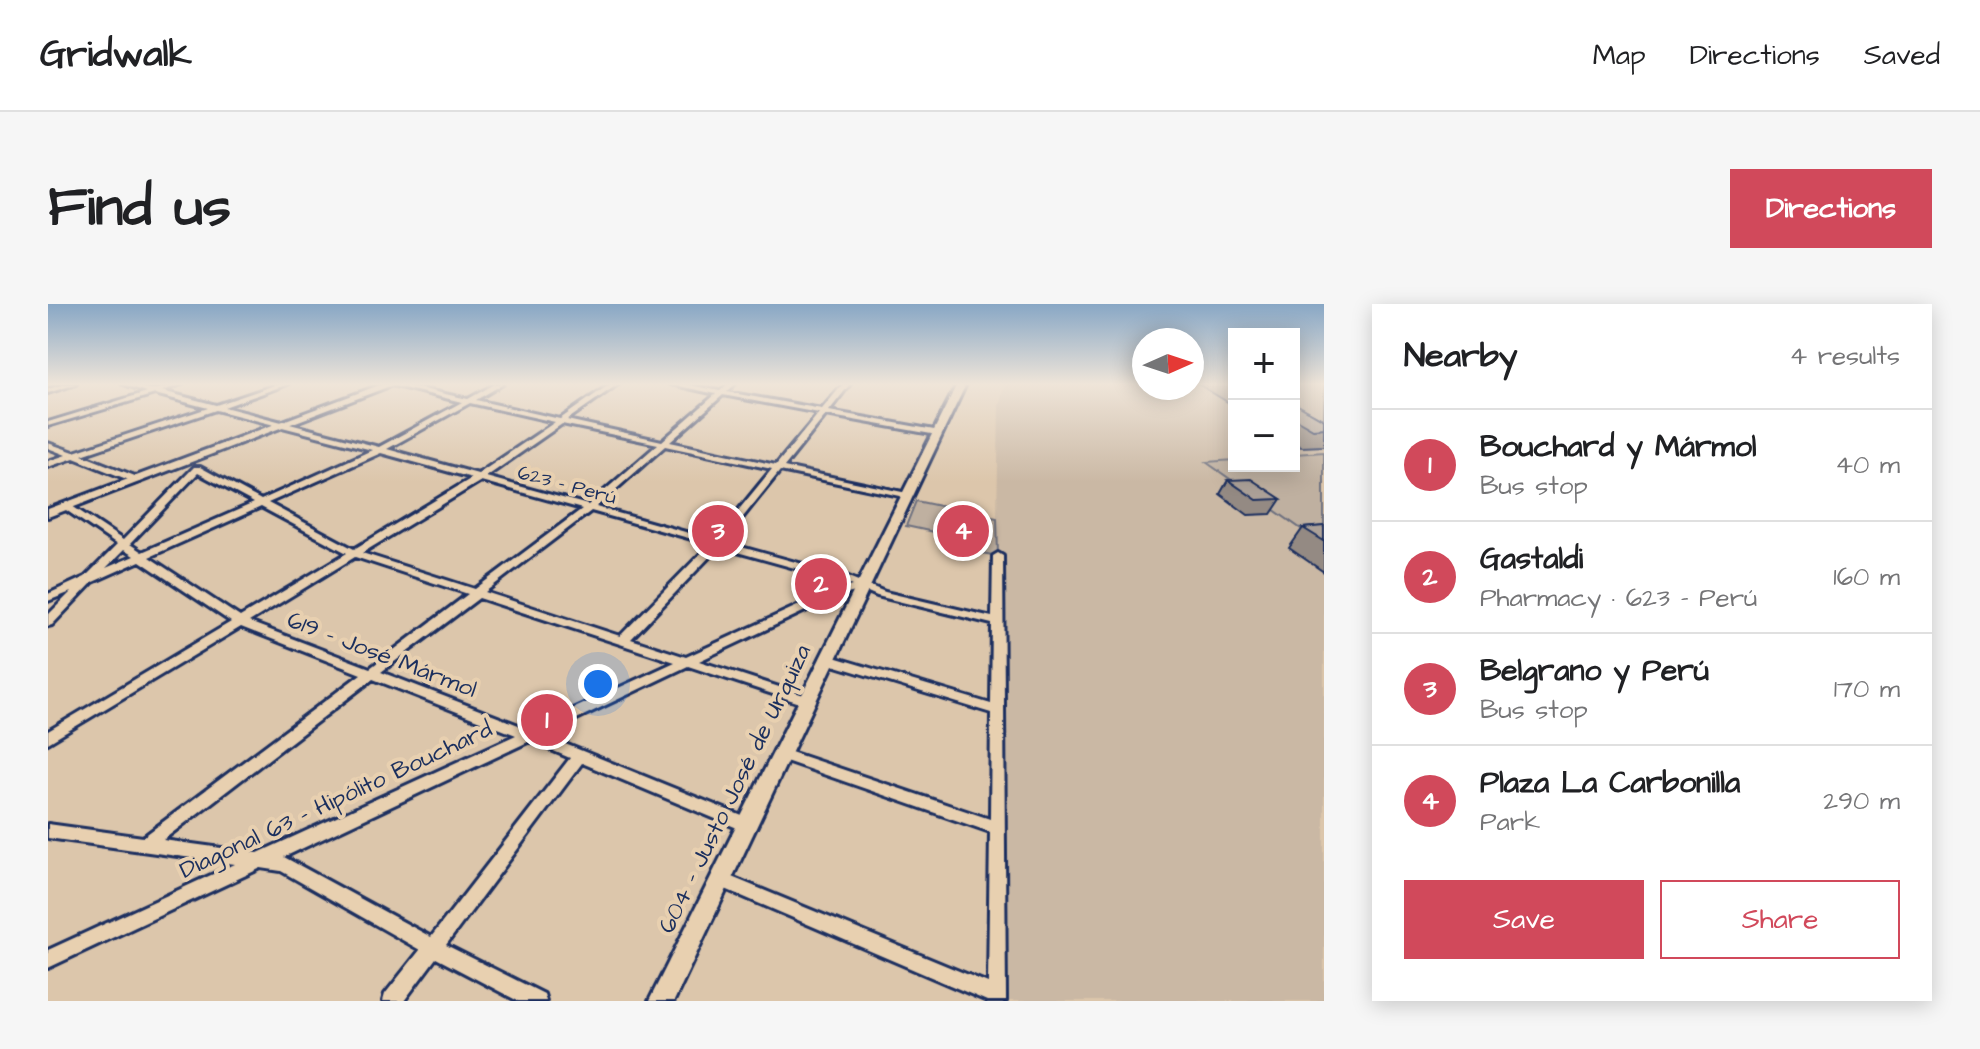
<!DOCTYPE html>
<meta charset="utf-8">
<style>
:root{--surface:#fff;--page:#f6f6f6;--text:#202124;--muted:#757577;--line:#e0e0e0;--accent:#d1495b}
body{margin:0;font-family:"Architects Daughter",sans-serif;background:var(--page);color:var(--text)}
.controls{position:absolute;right:24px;top:24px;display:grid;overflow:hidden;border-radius:0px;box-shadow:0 4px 20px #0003}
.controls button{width:72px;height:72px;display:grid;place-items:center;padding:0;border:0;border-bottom:2px solid var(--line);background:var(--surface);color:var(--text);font:40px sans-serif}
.compass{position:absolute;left:1084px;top:24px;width:72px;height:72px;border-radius:50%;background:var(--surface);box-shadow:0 4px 20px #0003;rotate:87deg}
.you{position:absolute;left:550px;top:380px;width:28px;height:28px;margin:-20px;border:6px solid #fff;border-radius:50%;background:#1a73e8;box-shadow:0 0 0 12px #1a73e833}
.badge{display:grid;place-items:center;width:52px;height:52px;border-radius:50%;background:var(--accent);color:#fff;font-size:26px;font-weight:700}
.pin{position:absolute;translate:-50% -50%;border:4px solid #fff;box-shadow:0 2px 8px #0006}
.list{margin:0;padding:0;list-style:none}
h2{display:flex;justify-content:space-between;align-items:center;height:104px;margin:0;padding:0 32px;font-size:34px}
h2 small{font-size:26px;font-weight:400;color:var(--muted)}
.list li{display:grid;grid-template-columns:52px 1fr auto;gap:24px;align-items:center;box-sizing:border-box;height:112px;padding:0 32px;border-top:2px solid var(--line)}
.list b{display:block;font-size:30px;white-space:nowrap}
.list p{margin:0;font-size:26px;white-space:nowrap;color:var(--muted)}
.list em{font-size:26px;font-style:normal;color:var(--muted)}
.actions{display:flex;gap:16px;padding:24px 32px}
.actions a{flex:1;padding:18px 0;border:2px solid var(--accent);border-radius:0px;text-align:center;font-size:28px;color:var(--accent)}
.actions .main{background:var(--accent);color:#fff}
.map{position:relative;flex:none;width:1276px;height:697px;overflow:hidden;border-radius:0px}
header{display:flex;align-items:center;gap:48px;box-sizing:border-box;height:112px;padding:0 40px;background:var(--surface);border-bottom:2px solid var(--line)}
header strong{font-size:38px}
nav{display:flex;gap:44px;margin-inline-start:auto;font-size:28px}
.intro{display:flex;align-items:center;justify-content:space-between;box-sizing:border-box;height:192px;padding:0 48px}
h1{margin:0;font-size:56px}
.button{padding:20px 36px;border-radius:0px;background:var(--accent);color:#fff;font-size:28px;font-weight:700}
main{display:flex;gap:48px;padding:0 48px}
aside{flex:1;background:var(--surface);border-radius:0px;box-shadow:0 4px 20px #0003}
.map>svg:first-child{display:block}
.built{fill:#cab8a4}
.green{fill:#bfb0a0;stroke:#6d707f;stroke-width:2}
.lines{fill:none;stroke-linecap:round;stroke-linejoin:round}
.minor-casing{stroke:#1b2f5e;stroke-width:6}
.major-casing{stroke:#1b2f5e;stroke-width:6}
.minor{fill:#e8d0b0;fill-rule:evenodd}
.major{fill:#e8d0b0;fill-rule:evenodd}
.wall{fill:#948a83;stroke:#1b2f5e;stroke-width:2}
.building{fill:#aca198;stroke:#1b2f5e;stroke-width:2}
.labels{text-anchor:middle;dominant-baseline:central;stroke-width:8;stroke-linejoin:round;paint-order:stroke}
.far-street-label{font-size:20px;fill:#1b2f5e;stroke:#e8d0b0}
.street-label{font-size:24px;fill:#1b2f5e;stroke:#e8d0b0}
</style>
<header>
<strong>Gridwalk</strong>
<nav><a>Map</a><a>Directions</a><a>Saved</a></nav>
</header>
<div class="intro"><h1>Find us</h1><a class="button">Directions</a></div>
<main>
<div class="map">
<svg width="1276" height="697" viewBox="0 0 1276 697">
<rect width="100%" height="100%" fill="#dcc6ab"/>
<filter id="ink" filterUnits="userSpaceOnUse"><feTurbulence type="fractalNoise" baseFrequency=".0125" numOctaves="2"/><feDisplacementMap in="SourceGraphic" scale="16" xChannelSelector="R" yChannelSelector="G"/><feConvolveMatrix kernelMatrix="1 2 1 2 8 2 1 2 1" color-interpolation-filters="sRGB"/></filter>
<g filter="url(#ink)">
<!-- built -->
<path class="built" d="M957,80H1096V84H1144V80H1186V162H1246V80H1276V697H949V214L951,102Z"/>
<!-- green -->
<g class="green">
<path d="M1246,80H1276V134L1246,117Z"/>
<path d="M1276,148V241L1158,158L1186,156V162H1246V150Z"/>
<path d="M868,197L949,214L950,252L901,243L904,232L858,222Z"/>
</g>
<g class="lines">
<defs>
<g id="minor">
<path d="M17,80H28L0,89V85Z"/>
<path d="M75,80C86,80 98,86 108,85C117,84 125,80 134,80L114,87L168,101L230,80H240L176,103L331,143L414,98L339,80H352L420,95L447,80H455L428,96L512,115L562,80H570L519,116L614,137L668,90L622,80H637L672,87L680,80H687L679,88L774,105L795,80H802L781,107L892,127V131H889L778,111L736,163L859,189L862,190V194L732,167L675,238L798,272L837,288L944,313L945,252L950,249L955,252L958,697H939L668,581L666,576L668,571L674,569L940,679L942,528L729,454L727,450L729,446L734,445L942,515L943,409L775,358L773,355L779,351L943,400L944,320L829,292L815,286L787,293L651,357L765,394L766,397L765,400H755L640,362L495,431L704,516L707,521L704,526L699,528L694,526L534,459L398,641L496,690L498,697H470L388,654L356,697H335L337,690L372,646L233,567L213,564L0,664V646L187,560L0,534V520L95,533L313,370L193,323L0,439V427L183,318L92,257L45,278L4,321L0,322V311L23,288L0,297V290L37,273L69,241L15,204V200H21L75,236L146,163H152L213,196L324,146L168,106L34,151L92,174V178H86L26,154L0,163V157L18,151L0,144V139L26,148L160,104L107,90L0,122V118L99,88ZM675,91L771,109L728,161L622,138ZM422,99L507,118L430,170L339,145ZM514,120L610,140L540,201L438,173ZM617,142L724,165L666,236L548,203ZM333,149L424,174L306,245L220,199ZM150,169L206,199L94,248L82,240ZM433,177L534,205L427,285L314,249ZM213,203L299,249L192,313L101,253ZM543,207L662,240L572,332L437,288ZM671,243L790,276L804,282L780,288L638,353L583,335ZM76,246L86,252L58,264ZM307,253L420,290L322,364L201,318ZM431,294L627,358L481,425L333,368ZM325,375L468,431L210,549L115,536ZM482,437L522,454L383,633L236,553Z"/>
</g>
<g id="major">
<path d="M334,80H347L0,213V205Z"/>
<path d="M909,80H918L626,697H601Z"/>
</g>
</defs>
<!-- minor casing -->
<use href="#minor" class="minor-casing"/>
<!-- major casing -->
<use href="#major" class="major-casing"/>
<!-- minor -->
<use href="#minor" class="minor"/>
<!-- major -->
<use href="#major" class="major"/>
</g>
<!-- wall -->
<g class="wall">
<path d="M1150,80H1186V102Z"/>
<path d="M1246,99L1276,116V142L1253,143L1246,138Z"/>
<path d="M1180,176L1233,195L1223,210L1200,211L1172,190Z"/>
<path d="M1276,222V268L1241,244L1255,224Z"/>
</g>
<!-- building -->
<g class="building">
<path d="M1246,99L1276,116V124L1265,125L1246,114Z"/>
<path d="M1203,175L1233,195L1209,196L1180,176Z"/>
<path d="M1276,222V237L1255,224Z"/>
</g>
</g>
<!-- sky -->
<linearGradient id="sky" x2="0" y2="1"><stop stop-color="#88a7c5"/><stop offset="0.45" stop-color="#efe5d9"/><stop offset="1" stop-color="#efe5d9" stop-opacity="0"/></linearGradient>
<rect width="1276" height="178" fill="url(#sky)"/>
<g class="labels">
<!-- far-street labels -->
<g class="far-street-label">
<text transform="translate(519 181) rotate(15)">623 - Perú</text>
</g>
<!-- street labels -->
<g class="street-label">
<text transform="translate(334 351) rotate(21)">619 - José Mármol</text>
<text transform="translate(687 485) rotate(-64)">604 - Justo José de Urquiza</text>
<text transform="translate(288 496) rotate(-25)">Diagonal 63 - Hipólito Bouchard</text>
</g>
</g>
</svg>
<div class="controls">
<button>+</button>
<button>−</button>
</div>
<svg class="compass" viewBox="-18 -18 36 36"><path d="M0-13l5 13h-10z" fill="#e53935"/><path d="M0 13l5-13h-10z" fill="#757577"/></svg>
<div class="you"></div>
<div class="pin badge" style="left:499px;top:416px">1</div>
<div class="pin badge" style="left:773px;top:280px">2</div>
<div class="pin badge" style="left:670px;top:227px">3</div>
<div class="pin badge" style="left:915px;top:227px">4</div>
</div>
<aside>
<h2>Nearby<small>4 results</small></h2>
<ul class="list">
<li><span class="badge">1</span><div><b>Bouchard y Mármol</b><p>Bus stop</p></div><em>40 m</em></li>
<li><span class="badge">2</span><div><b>Gastaldi</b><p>Pharmacy · 623 - Perú</p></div><em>160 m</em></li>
<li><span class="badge">3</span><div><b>Belgrano y Perú</b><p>Bus stop</p></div><em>170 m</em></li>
<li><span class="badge">4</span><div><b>Plaza La Carbonilla</b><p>Park</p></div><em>290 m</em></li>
</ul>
<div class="actions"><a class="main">Save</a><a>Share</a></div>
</aside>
</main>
